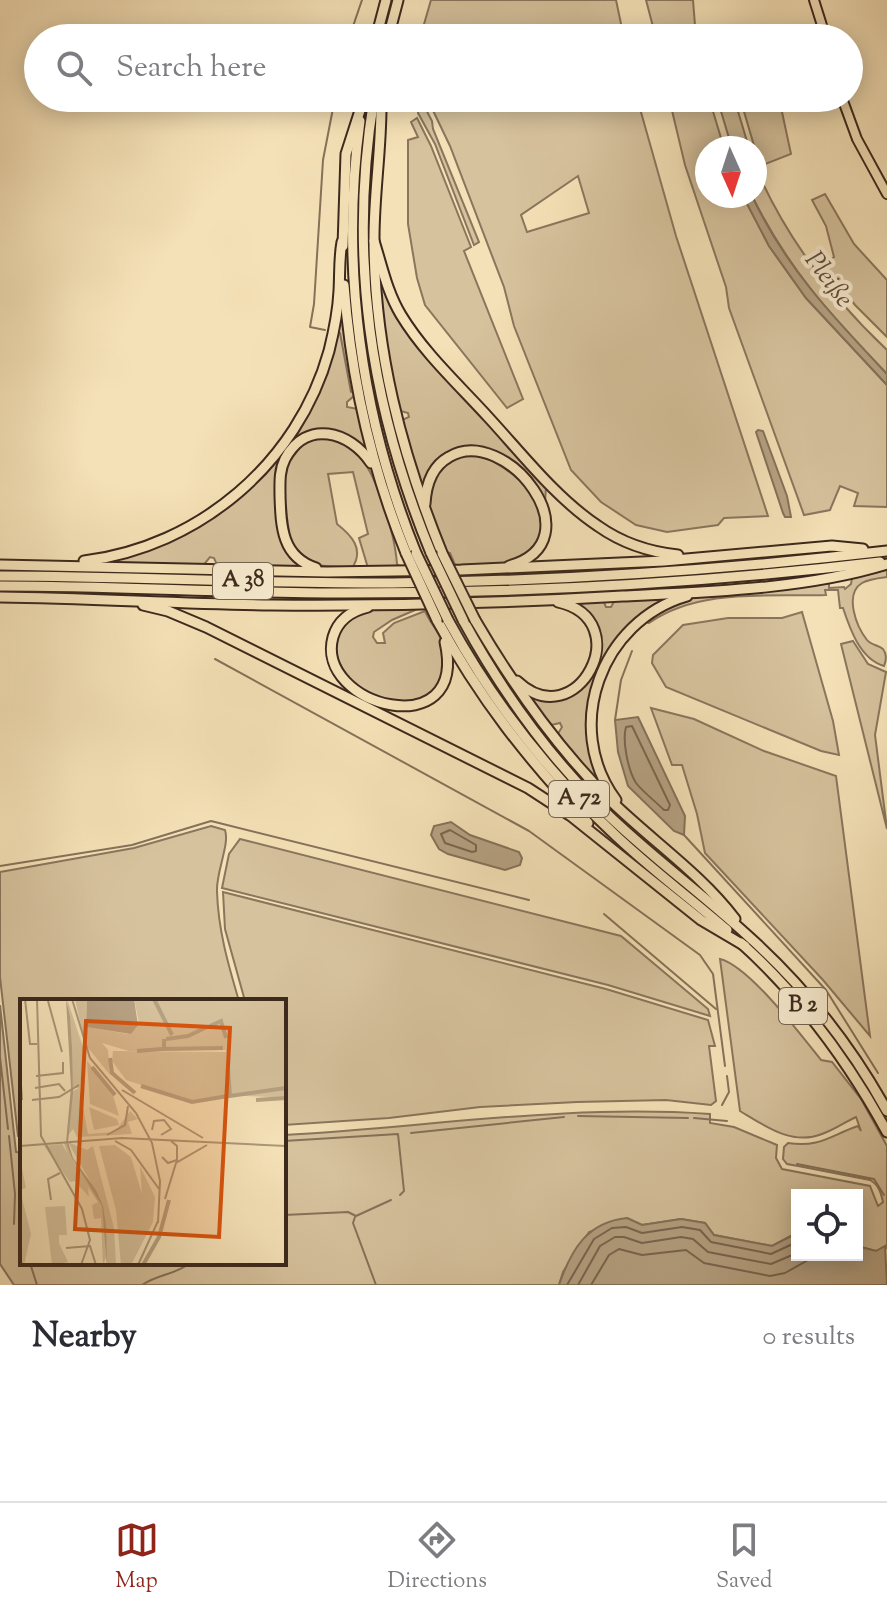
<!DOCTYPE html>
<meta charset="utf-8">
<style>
:root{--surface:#fff;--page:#f2f2f3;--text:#2b2b33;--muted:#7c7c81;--line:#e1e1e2;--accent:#8f2418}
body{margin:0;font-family:"Sorts Mill Goudy",serif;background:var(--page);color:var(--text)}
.controls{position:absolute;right:24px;bottom:24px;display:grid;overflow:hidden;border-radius:0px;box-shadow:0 4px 20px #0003}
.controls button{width:72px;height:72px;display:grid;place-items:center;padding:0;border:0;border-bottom:2px solid var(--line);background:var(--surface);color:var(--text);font:40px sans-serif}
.compass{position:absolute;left:695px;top:136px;width:72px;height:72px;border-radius:50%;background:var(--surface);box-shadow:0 4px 20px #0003;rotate:177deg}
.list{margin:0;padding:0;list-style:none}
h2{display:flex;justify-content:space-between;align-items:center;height:104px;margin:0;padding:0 32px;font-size:34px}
h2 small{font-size:26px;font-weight:400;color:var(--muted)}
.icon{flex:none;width:44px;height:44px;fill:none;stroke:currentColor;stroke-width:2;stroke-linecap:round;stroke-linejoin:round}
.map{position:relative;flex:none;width:887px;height:1285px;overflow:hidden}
.search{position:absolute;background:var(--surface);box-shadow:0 4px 20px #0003;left:24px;right:24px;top:24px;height:88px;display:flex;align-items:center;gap:20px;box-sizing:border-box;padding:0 28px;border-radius:44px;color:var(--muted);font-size:30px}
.sheet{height:216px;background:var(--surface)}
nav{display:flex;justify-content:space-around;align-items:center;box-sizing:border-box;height:112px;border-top:2px solid var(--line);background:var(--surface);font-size:22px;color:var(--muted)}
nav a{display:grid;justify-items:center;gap:4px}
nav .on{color:var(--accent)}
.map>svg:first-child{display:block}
.green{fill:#d6c29d;stroke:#89765d;stroke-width:2;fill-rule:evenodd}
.water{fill:#b6a283;stroke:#85725a;stroke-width:2}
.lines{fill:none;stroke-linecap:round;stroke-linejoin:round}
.shore{stroke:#796650;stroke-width:2}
.stream{stroke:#85725a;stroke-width:2}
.major-casing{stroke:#3c291d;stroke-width:12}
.highway-casing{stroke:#3c291d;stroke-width:13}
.major{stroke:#f5e1b7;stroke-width:8}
.highway{stroke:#f5e1b7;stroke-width:9}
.highway-bridge-casing{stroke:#3c291d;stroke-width:13;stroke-linecap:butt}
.highway-bridge{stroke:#f5e1b7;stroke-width:9}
.labels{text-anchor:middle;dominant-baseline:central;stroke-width:8;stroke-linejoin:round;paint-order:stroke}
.shield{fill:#f8ecd0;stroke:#746453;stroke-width:2}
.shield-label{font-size:22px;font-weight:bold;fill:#3c291d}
.water-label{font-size:26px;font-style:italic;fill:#614d3c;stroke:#f8ecd0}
.inset-river{fill:none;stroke:#b6a283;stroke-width:4}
.inset-road{fill:none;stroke:#ab9779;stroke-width:2}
.view{fill:#d7540e;fill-opacity:0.15;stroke:#d7540e;stroke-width:4}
.inset-edge{fill:none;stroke:#3c291d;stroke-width:4}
</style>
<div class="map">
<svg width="887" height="1285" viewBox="0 0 887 1285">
<rect width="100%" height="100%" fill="#f5e1b7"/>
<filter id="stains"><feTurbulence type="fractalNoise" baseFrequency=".0025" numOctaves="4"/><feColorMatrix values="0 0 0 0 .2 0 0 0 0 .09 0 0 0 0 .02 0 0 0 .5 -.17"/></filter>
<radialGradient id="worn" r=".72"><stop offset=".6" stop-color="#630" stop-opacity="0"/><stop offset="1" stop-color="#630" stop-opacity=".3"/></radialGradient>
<!-- green -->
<g class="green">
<path d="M431,0H616L624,38H420Z"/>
<path d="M646,0H693L696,38H656Z"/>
<path d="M427,98H637L676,236L768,516L724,518L718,525L667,532L636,525L601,502L571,470L514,326L504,287L450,146ZM578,176L589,213L527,232L521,215Z"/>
<path d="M669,98H709L724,148H707V196H743L769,246L806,298L887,385V507L854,506L858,493L840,486L830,510L804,515L729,308L726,287L685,165Z"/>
<path d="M717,98H734L749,148H732Z"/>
<path d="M740,98H779L791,154L760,166Z"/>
<path d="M421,100L432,121L433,129L479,242L474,245L435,144L418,113Z"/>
<path d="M417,118L431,146L471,247L464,251L523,399L507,408L425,305L417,278L408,224V140L418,137L411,122Z"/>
<path d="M755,166C785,236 832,298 887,350V374C831,317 788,268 752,196H755Z"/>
<path d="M825,194L854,244L887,280V337L855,305L822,264L834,257L826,226L812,200Z"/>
<path d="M379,278L392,308L412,338L546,487L545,502C539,491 529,484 520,475C511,467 501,456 491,451C458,434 428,463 421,492L402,420L409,417L408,413L397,410L388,369Z"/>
<path d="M341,310L355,395L347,402V407L358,409L368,451C336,420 320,434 286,452C281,492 264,541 305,568L218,567L214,558L210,557L201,568L103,564C124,556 147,552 167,542C211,522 271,481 292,437C312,396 325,352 341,310Z"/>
<path d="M322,437C327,438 335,437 340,439C374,453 395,534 397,564L402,568H368L359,538L368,534L353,472L328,474L337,524C351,535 365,549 352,568L313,565L301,558L287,541L282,493L286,465L303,444Z"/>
<path d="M481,455C510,468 561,505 536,543C529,553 517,561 506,564C491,568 472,566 456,567L450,553H446L429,509L428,492L440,467L461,456Z"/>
<path d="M887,570V577C879,578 869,579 862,583C844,594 856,626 867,640C871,645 878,645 883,649C887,654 886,661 884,666C860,659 850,629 843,608H840L838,590H825L826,595C767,597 700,588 649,623L644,621L681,601L695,597L829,582V588L844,587L845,589L851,584L852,578Z"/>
<path d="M683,593L619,638L590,704L604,789L556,737L562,727L560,723L547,726L522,691C535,699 544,696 559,693C588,687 600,676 600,645L570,603L603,600L606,607H611L616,598Z"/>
<path d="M422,607L392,620L374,632L373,637L377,643H385L383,633L394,623L425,611C430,623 438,630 442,642C446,655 444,671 438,683C413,729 325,687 337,638C345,602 394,608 422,607Z"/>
<path d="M802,612L833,721L839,755L821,751L666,687L652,663L653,655L683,625L728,618H782Z"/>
<path d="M853,641L868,664L886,672L875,735L887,829L841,644Z"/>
<path d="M651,708L694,719L764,751L836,776L870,1036L823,980L705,853L697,814L682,765H672Z"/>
<path d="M211,826L225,830C230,844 216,872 217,891C218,929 228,964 239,1001H22V1137L18,1136L0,977V872L134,848Z"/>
<path d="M240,839L621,936L708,1009L710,1016L608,985L222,888L229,854Z"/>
<path d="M223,892L606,989L708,1020L715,1046H709L716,1101L711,1105L666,1100L577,1102L480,1107L389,1118L284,1125V1001H245L225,929Z"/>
<path d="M720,959C749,966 801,1035 821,1060L832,1062L861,1099L887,1146V1248L876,1251L857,1246V1195H797V1233L772,1246L714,1235L705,1223L681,1219L642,1225L627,1218L589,1232L563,1272L559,1285H14L0,1264V1005L16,1152L22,1153V1263H284V1135C428,1127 566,1104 710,1114V1123L734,1127L777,1145L776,1158L782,1169L870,1186L878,1206L883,1202C881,1193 879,1185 870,1180L798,1166L787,1164L783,1159L784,1147L788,1143C820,1148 831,1135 858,1126L861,1131L856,1117C845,1122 834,1130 822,1134C792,1146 765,1126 740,1111Z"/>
</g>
<!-- water -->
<g class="water">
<path d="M743,196H752C786,268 833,317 887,374V385L806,298L769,246Z"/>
<path d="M758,430L763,431L787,496L791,517H785L783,513L756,432Z"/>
<path d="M638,717L685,816L684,835L674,831L628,786L618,752L615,720Z"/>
<path d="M451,822L470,835L519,852L522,858L520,865L505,870L448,854L439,849L431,835L434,826Z"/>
<path d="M627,1218L642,1225L681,1219L705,1223L714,1235L772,1246L797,1233V1255H857V1246L876,1251L885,1246L887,1285H559C571,1250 587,1222 627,1218Z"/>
</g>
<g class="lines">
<!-- shore -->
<g class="shore">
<path d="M632,726L670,805L668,810H664C655,801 643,792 636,783C628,770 622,741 626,727Z"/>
<path d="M450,830L476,845V851L472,852L445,843L441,834Z"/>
<path d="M567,1285L594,1239L612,1228L626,1227L642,1233L682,1227L700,1230L711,1242L771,1254L797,1242"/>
<path d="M578,1285L600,1246L615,1237H624L642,1243L681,1237L693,1239L708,1252L771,1264L797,1253"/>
<path d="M591,1285L609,1255L619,1249L642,1255L686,1250L704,1263L770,1276L785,1273L817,1255"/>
</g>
<!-- stream -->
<g class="stream">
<path d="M349,38L362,0"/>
<path d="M325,330L310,327L314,304L323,160L335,98"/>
<path d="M340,333L351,392"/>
<path d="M215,659L529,831L700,955L713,974L725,1066"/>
<path d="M615,720L621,680L632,651"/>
<path d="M684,835L826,990L878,1073"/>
<path d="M0,866L132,845L211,821L529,900"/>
<path d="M604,914L716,1009"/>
<path d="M0,1057L8,1129"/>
<path d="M722,1105L729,1092L727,1076"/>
<path d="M578,1116L688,1118"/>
<path d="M694,1118L727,1121"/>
<path d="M411,1133L564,1117"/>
<path d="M9,1136L15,1194L14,1224"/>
<path d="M284,1141L398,1134L404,1191L400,1195"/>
<path d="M797,1164L874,1179L884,1195"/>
<path d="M284,1215L348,1212L356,1216L391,1200"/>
<path d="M355,1217L353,1223L376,1285"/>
<path d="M30,1263L37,1285"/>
<path d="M142,1285C158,1274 175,1275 190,1263"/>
</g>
<defs>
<g id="major">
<path d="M814,0L826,38"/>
<path d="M842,98L857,139L887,194"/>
</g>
<g id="highway">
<path d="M376,38L386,0"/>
<path d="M388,38L398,0"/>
<path d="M374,98C348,256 370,405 431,553"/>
<path d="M381,98C382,145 374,191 374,238C374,349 401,452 442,553"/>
<path d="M360,121C340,267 361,417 416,553"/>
<path d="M374,241C382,266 387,292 401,315C424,353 459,385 489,418C523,455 556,498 598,526C622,543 649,552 678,555"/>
<path d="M343,246L346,154L364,98"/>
<path d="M344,285C351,377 371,467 406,553"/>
<path d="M425,504C426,485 431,467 449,457C505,423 598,541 509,566"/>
<path d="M84,561C199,547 298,463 329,351C334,331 338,311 339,291C340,274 339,258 342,242"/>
<path d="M0,565L327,572L461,570L664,561L832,546L863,549"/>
<path d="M316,568C282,557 281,527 280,496C280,483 279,471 285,459C306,419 350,431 371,463"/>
<path d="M0,576C131,576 262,584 393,583C558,581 723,570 887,551"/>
<path d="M0,586C115,586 231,593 346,593C524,593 703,583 880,562"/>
<path d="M0,597C91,598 181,604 272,605C389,606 506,603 623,596C707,592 807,589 887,564"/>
<path d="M143,605L168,611L206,627L528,788L571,816L701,920L745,946"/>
<path d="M368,607C351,611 338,620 333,637C314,706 469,747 445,642"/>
<path d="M437,620C480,699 527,758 588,823"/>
<path d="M448,620C491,699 546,770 611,831C648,867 689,897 727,930"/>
<path d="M463,620C501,690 548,755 604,811C649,855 700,892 747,935C804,986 850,1044 887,1111"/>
<path d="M475,620C513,685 557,748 611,801C652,841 701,874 735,919"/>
<path d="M517,681C577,738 639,620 558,602"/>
<path d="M616,800C562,727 601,621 687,596"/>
<path d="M741,943C801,997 848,1061 887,1132"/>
</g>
</defs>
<!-- major casing -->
<use href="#major" class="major-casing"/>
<!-- highway casing -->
<use href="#highway" class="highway-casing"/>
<!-- major -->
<use href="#major" class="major"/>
<!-- highway -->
<use href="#highway" class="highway"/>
<defs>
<g id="highway-bridge">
<path d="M406,553L437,620"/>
<path d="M416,553L448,620"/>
<path d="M431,553L463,620"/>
<path d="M442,553L475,620"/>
</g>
</defs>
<!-- highway-bridge casing -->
<use href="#highway-bridge" class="highway-bridge-casing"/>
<!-- highway-bridge -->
<use href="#highway-bridge" class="highway-bridge"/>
</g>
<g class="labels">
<!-- shield labels -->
<g class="shield">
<rect x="213" y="563" width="60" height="36" rx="6"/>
<rect x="549" y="781" width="60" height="36" rx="6"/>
<rect x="779" y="988" width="48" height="36" rx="6"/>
</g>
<g class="shield-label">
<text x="243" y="581">A 38</text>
<text x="579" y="799">A 72</text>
<text x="803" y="1006">B 2</text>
</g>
<!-- water labels -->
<g class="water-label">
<text transform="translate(828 280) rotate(53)">Pleiße</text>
</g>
</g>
<!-- overview -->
<g transform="translate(20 999)">
<rect width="266" height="266" fill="#f5e1b7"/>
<path d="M47,0L64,51L60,92L68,135L95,133L110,112L118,120L108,123L112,135L57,138L53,130L47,138L53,92L59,89H53ZM55,0H67L66,28L108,35L119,24L114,0H266V99L208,96L172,102L106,81L92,62L93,52L206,53V51L109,52L82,44L88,51L90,76L65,45ZM67,62L92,93L99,117L70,105ZM69,108L97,120L99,126L74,131ZM48,143L67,151L73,147L94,229L96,266H87L86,258L83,266L81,219L74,220L72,206L78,203L51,164L44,144H46L54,163L80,202L79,198ZM42,145L68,188L69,198L55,182L50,183L24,147ZM95,146L111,158L122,195L120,167L135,198L133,223L111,266H101L96,211L79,147ZM0,160L6,189L0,191L11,235L4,266H0ZM45,207L47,236H39V244L48,263L32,266L25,208Z" fill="#d6c29d"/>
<path d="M46,0L50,18L52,49L53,94L48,143L53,159L76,191L83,207L86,226L87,266L82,207L52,159L46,144L51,88ZM67,0H114L118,26L111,35L66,28Z" fill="#b6a283"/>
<path class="inset-river" d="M134,0L152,36M190,27L201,22L206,39M144,40V50L203,49M146,40L168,37L187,28M117,52L142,50M90,59L92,74L115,94M72,68L95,96M208,71L210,97L266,89M121,87L172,103L208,97M236,101L266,99M123,266L139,238L149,201"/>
<path class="inset-road" d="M5,0L10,45H17M17,0L21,137L62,210L70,241L61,266M52,0L70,59L116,114L132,144L140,182L138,224M28,2L42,53M0,71L2,101M16,77L43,74V63M15,89L39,85L45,92M102,91L183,139M12,101L39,98L59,86M132,131L134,122L144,121L151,130L141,136M87,136L105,126L108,107M95,142L111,151L139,190M0,147L102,139L266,147M142,158L148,164L157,161V147L151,142M145,200L156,164L187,146M31,201L28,180L40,174M46,249L70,247L76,266M118,266L138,222"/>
<path class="view" d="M66,22L210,29L199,238L55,230Z"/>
<rect width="266" height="266" class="inset-edge"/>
</g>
<rect width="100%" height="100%" filter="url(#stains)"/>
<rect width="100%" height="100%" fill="url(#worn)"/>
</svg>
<div class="controls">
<button><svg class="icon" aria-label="locate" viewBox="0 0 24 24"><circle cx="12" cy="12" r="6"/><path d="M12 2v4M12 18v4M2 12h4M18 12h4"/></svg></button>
</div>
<svg class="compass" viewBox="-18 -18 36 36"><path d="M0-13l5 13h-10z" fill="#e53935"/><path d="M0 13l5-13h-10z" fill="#7c7c81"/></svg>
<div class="search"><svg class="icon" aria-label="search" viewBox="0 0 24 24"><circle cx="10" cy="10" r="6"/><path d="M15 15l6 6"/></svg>Search here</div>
</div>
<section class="sheet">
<h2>Nearby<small>0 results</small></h2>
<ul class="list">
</ul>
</section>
<nav>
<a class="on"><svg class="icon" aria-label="map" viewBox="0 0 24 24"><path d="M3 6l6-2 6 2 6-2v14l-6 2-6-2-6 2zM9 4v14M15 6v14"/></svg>Map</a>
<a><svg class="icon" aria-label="directions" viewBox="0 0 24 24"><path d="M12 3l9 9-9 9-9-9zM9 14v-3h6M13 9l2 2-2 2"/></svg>Directions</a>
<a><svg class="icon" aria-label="saved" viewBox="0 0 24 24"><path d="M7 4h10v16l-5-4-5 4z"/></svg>Saved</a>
</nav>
